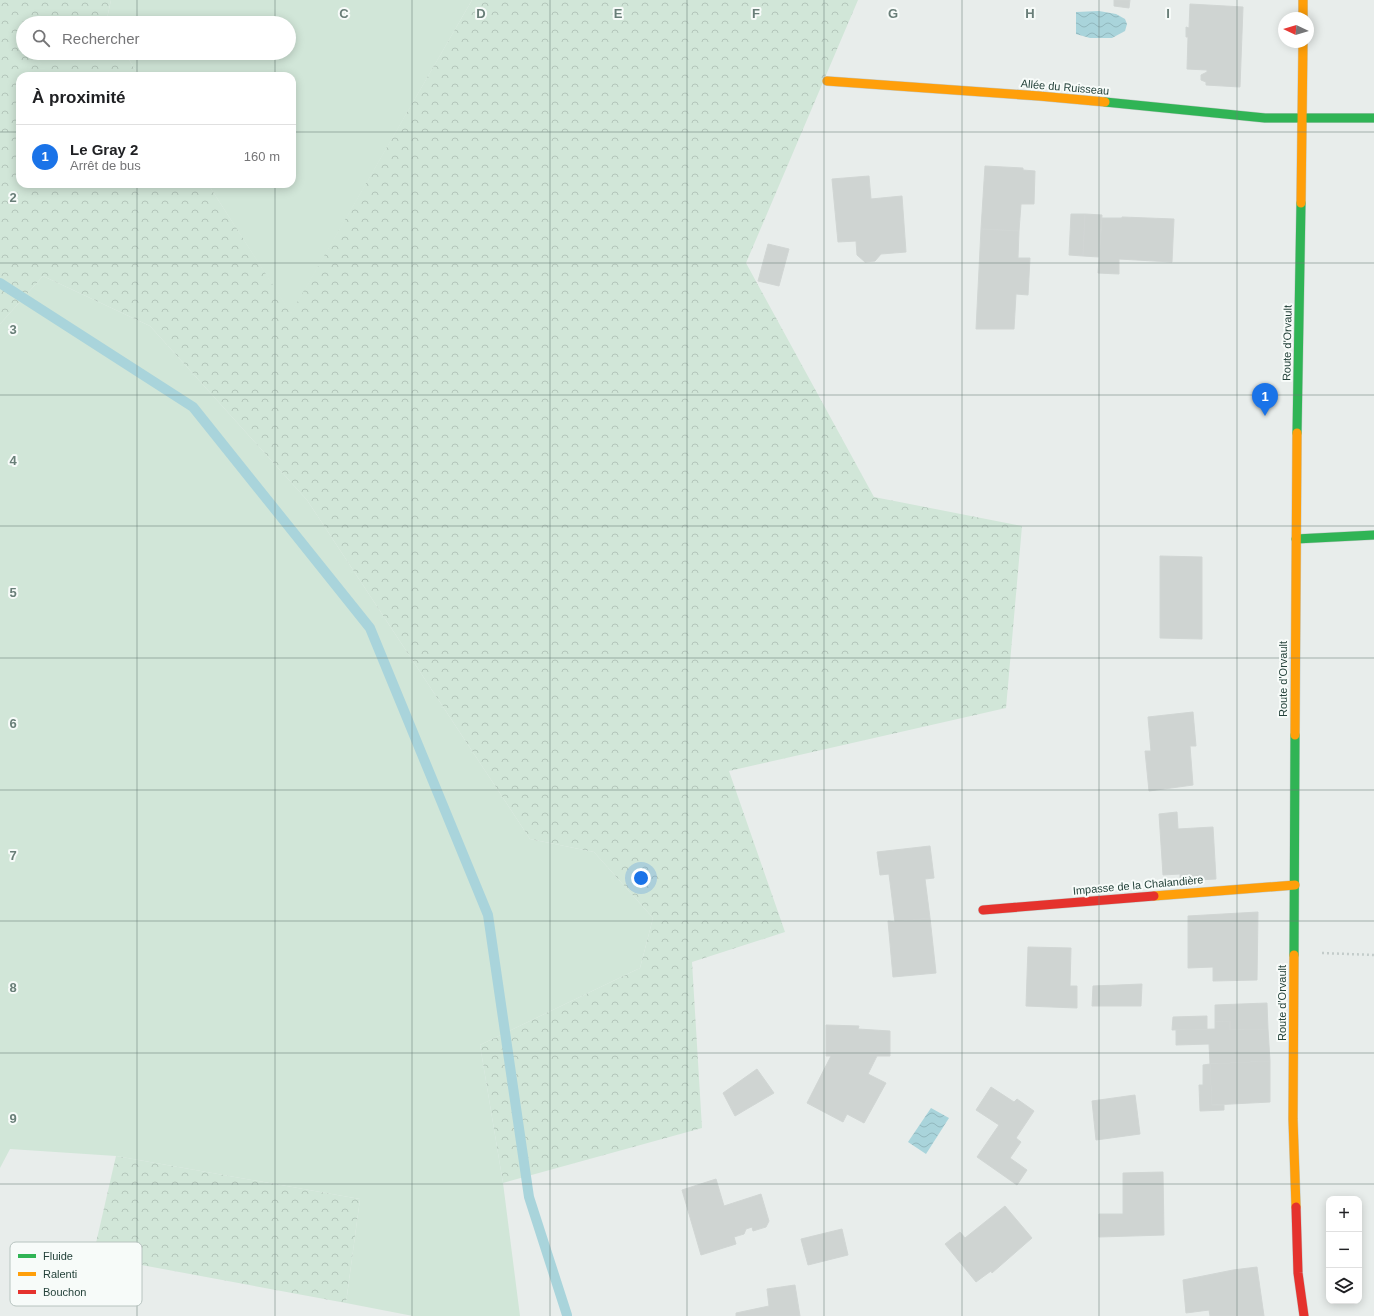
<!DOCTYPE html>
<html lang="fr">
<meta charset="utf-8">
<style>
:root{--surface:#fff;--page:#f2f2f2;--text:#202124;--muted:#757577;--line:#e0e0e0;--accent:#1a73e8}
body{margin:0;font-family:Arial,sans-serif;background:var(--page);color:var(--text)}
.controls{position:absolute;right:12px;bottom:12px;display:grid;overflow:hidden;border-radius:8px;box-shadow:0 2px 10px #0003}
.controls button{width:36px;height:36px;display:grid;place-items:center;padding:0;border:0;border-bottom:1px solid var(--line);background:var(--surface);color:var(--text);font:20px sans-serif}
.compass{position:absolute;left:1278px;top:12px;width:36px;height:36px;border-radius:50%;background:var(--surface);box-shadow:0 2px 10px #0003;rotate:274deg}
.you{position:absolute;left:641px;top:878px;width:14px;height:14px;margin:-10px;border:3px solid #fff;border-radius:50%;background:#1a73e8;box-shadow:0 0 0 6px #1a73e833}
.badge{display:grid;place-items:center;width:26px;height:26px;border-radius:50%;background:var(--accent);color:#fff;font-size:13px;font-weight:700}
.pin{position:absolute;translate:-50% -33px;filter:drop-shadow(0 1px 2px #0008)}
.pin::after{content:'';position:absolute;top:21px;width:14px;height:12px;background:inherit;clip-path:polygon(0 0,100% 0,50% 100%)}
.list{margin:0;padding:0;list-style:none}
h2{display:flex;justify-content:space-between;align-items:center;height:52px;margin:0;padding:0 16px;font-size:17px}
h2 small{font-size:13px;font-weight:400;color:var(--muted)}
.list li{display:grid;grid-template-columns:26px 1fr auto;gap:12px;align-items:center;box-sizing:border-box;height:64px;padding:0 16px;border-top:1px solid var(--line)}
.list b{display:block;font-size:15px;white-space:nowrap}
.list p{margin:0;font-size:13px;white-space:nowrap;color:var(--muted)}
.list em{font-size:13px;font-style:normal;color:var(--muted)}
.icon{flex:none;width:22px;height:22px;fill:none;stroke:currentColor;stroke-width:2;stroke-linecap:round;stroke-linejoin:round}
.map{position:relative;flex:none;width:1374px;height:1316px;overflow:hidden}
.search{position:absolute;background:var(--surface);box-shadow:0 2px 10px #0003;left:16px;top:16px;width:280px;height:44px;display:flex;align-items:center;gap:10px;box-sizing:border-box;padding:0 14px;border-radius:22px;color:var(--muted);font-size:15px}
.panel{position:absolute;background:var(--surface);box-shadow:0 2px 10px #0003;left:16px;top:72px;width:280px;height:116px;border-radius:12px}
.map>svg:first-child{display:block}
.green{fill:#d1e6d8}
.forest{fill:url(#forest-crowns)}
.water{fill:url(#water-waves)}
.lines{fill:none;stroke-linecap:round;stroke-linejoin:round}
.stream{stroke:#a9d4db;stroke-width:10}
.building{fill:#cfd4d2;stroke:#d1d6d4}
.fast-casing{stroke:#c3cbc8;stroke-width:10}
.slow-casing{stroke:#c3cbc8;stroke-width:10}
.jam-casing{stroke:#c3cbc8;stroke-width:10}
.path{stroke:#c3ccca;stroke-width:2.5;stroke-dasharray:2 3;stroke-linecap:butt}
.fast{stroke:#30b455;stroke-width:9}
.slow{stroke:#ff9f0a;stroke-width:9}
.jam{stroke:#e5322d;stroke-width:9}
.grid{fill:none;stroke:#697e78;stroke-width:1;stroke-opacity:0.55}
.labels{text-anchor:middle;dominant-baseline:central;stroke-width:4;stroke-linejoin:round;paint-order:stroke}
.street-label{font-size:11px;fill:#24423a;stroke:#f7fbf9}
.key{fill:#f7fbf9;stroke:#b8c4c0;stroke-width:1}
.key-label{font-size:11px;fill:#24423a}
.grid-label{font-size:13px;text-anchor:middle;font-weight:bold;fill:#697e78;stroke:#f7fbf9;stroke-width:4;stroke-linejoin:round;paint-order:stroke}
</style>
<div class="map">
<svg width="1374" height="1316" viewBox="0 0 1374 1316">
<defs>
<pattern id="forest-crowns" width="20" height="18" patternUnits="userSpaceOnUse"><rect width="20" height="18" fill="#d1e6d8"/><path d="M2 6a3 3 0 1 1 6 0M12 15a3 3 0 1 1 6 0" fill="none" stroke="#b3c6ba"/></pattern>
<pattern id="water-waves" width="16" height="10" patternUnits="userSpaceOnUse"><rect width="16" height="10" fill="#a9d4db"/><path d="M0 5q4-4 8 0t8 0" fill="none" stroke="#91b7bd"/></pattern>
</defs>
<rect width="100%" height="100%" fill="#e8edeb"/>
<!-- green -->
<g class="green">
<path d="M111,0H472L291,314L208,184H292V76H139L125,53H289V23H106Z"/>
<path d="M43,276L150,326L307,500L530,839L594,852L653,918L640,968L480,1045L503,1183L520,1316H413L346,1303L360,1199L116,1156L10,1149L0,1168V324Z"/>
</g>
<!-- forest -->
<g class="forest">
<path d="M0,0H111L106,23H23V53H125L139,76H20V184H208L291,313L472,0H858L746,263L874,497L1022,526L1006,708L729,771L785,932L692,962L702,1128L503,1183L480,1045L640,968L653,918L594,852L530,839L307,500L150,326L43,276L0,324Z"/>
<path d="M116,1156L360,1199L346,1303L93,1256Z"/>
</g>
<!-- water -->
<g class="water">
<path d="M1099,11L1116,14L1125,19L1127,24L1125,31L1112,38H1090L1076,34V12Z"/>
<path d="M931,1108L949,1118L926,1154L908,1142Z"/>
</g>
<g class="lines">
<!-- stream -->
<path class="stream" d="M0,283L193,407L370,628L488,915L529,1197L567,1315"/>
</g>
<!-- building -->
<g class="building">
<path d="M1114,0H1130L1129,8L1114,6Z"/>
<path d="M1190,4L1243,7L1240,87L1206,85V82L1201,80V75L1207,72V70L1187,69L1188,37H1186V27L1189,28Z"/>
<path d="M985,166L1023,168V170L1035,171L1034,204H1021L1019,231L981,229Z"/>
<path d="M869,176L871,199L902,196L906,252L881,254L875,261L865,262L857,255L856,241L838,242L832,179Z"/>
<path d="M1071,214H1085L1083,256L1069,255Z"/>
<path d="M1085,214L1102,215L1099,257L1083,256Z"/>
<path d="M1122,217L1174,219L1172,262L1119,259V274L1098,273L1102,218H1122Z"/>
<path d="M981,229L1019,231L1018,258H1030L1028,295L1016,294L1014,329H976Z"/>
<path d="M768,244L789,249L779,286L758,281Z"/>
<path d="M1160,556L1202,557V639L1160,638Z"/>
<path d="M1193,712L1196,746H1190L1193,785L1149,791L1145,751H1151L1148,717Z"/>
<path d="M1177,812L1178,829L1213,827L1216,879L1180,881V874L1163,875L1159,814Z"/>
<path d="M930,846L934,878L925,879L930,918L895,922L889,874L880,875L877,852Z"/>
<path d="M1258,912L1257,980L1213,981V967L1188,968V916Z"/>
<path d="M930,918L936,973L893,977L888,921L895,922Z"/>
<path d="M1028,947L1071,948L1070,986H1077V1008L1026,1006Z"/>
<path d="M1142,984L1141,1006H1092L1093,986Z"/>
<path d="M1267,1003L1268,1029L1230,1030V1021L1215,1022V1005Z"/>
<path d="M1207,1016V1029L1172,1030L1173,1017Z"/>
<path d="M1230,1021V1030L1268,1029L1270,1061L1210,1064L1209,1044L1176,1045V1030L1215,1029V1022Z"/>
<path d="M826,1025L859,1026L858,1029L890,1031V1056H877L868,1074L886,1083L864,1123L847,1114L843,1122L807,1103L831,1056H826Z"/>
<path d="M1270,1061V1102L1212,1105L1210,1064Z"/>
<path d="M1210,1064L1212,1105H1224V1110L1200,1111L1199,1085H1203V1065Z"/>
<path d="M757,1069L774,1093L735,1116L723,1093Z"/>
<path d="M991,1087L1014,1102L1017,1099L1034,1111L1016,1138L1021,1142L1010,1158L1027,1170L1017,1185L977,1157L999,1125L976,1110Z"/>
<path d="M1135,1095L1140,1134L1096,1140L1092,1101Z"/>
<path d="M1163,1172L1164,1235L1099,1237V1214H1123V1173Z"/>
<path d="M716,1179L724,1206L761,1194L769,1221L766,1227L753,1231L752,1227L746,1229L744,1234L734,1237L736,1244L701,1255L682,1190Z"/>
<path d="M1005,1206L1032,1238L992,1273L991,1271L976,1282L945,1244L960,1232L965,1238Z"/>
<path d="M842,1229L848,1255L808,1265L801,1239Z"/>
<path d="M1257,1267L1264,1316H1210L1209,1310L1186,1313L1183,1280L1233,1270Z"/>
<path d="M795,1285L800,1316H736V1313L769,1306L767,1289Z"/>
</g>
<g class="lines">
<defs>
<g id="fast">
<path d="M1105,102L1265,118H1374"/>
<path d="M1297,433L1301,203"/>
<path d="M1296,539L1374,535"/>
<path d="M1294,955L1295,735"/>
</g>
<g id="slow">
<path d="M1303,0V18"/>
<path d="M827,81L1039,96L1105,102"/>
<path d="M1301,203L1303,42"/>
<path d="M1295,735L1297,433"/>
<path d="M1154,896L1295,885"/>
<path d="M1294,955L1293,1119L1296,1207"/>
</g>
<g id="jam">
<path d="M983,910L1154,896"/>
<path d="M1296,1207L1298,1273L1304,1316"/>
</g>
</defs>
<!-- fast casing -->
<use href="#fast" class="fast-casing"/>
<!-- slow casing -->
<use href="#slow" class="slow-casing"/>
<!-- jam casing -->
<use href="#jam" class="jam-casing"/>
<!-- path -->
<path class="path" d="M1322,953L1374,955"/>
<!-- fast -->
<use href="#fast" class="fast"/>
<!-- slow -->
<use href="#slow" class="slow"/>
<!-- jam -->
<use href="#jam" class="jam"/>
</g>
<!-- grid -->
<path class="grid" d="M137,0V23M275,0V23M412,0V1316M550,0V1316M687,0V1316M824,0V1316M962,0V1316M1099,0V1316M1237,0V1316M137,53V76M275,53V76M0,132H20M292,132H1374M137,184V1316M275,184V1316M0,263H1374M0,395H1374M0,526H1374M0,658H1374M0,790H1374M0,921H1374M0,1053H1374M0,1184H1374"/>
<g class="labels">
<!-- street labels -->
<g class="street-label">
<text transform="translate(1065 87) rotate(5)">Allée du Ruisseau</text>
<text transform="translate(1287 343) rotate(-89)">Route d'Orvault</text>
<text transform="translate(1283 679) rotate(-90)">Route d'Orvault</text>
<text transform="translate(1138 885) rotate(-5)">Impasse de la Chalandière</text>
<text transform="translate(1282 1003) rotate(-90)">Route d'Orvault</text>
</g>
</g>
<!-- legend -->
<rect x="10" y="1242" width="132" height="64" rx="6" class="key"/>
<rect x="18" y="1254" width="18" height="4" fill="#30b455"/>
<rect x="18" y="1272" width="18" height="4" fill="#ff9f0a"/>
<rect x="18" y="1290" width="18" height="4" fill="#e5322d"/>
<g class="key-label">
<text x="43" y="1260">Fluide</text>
<text x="43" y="1278">Ralenti</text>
<text x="43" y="1296">Bouchon</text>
</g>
<g class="grid-label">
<text x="344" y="18">C</text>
<text x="481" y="18">D</text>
<text x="618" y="18">E</text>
<text x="756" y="18">F</text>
<text x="893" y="18">G</text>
<text x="1030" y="18">H</text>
<text x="1168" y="18">I</text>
<text x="13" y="202">2</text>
<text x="13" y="334">3</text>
<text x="13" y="465">4</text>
<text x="13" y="597">5</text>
<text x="13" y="728">6</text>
<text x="13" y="860">7</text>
<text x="13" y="992">8</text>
<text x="13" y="1123">9</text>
</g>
</svg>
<div class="controls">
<button>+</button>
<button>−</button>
<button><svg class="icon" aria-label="layers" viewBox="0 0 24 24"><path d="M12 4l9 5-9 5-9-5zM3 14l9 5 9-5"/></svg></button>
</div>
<svg class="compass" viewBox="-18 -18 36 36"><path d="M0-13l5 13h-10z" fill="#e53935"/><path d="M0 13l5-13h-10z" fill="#757577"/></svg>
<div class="you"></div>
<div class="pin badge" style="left:1265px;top:416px">1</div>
<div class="search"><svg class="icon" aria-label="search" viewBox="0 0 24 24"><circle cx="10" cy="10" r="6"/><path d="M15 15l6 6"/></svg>Rechercher</div>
<section class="panel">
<h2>À proximité<small></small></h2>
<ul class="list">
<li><span class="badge">1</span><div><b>Le Gray 2</b><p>Arrêt de bus</p></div><em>160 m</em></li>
</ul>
</section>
</div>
